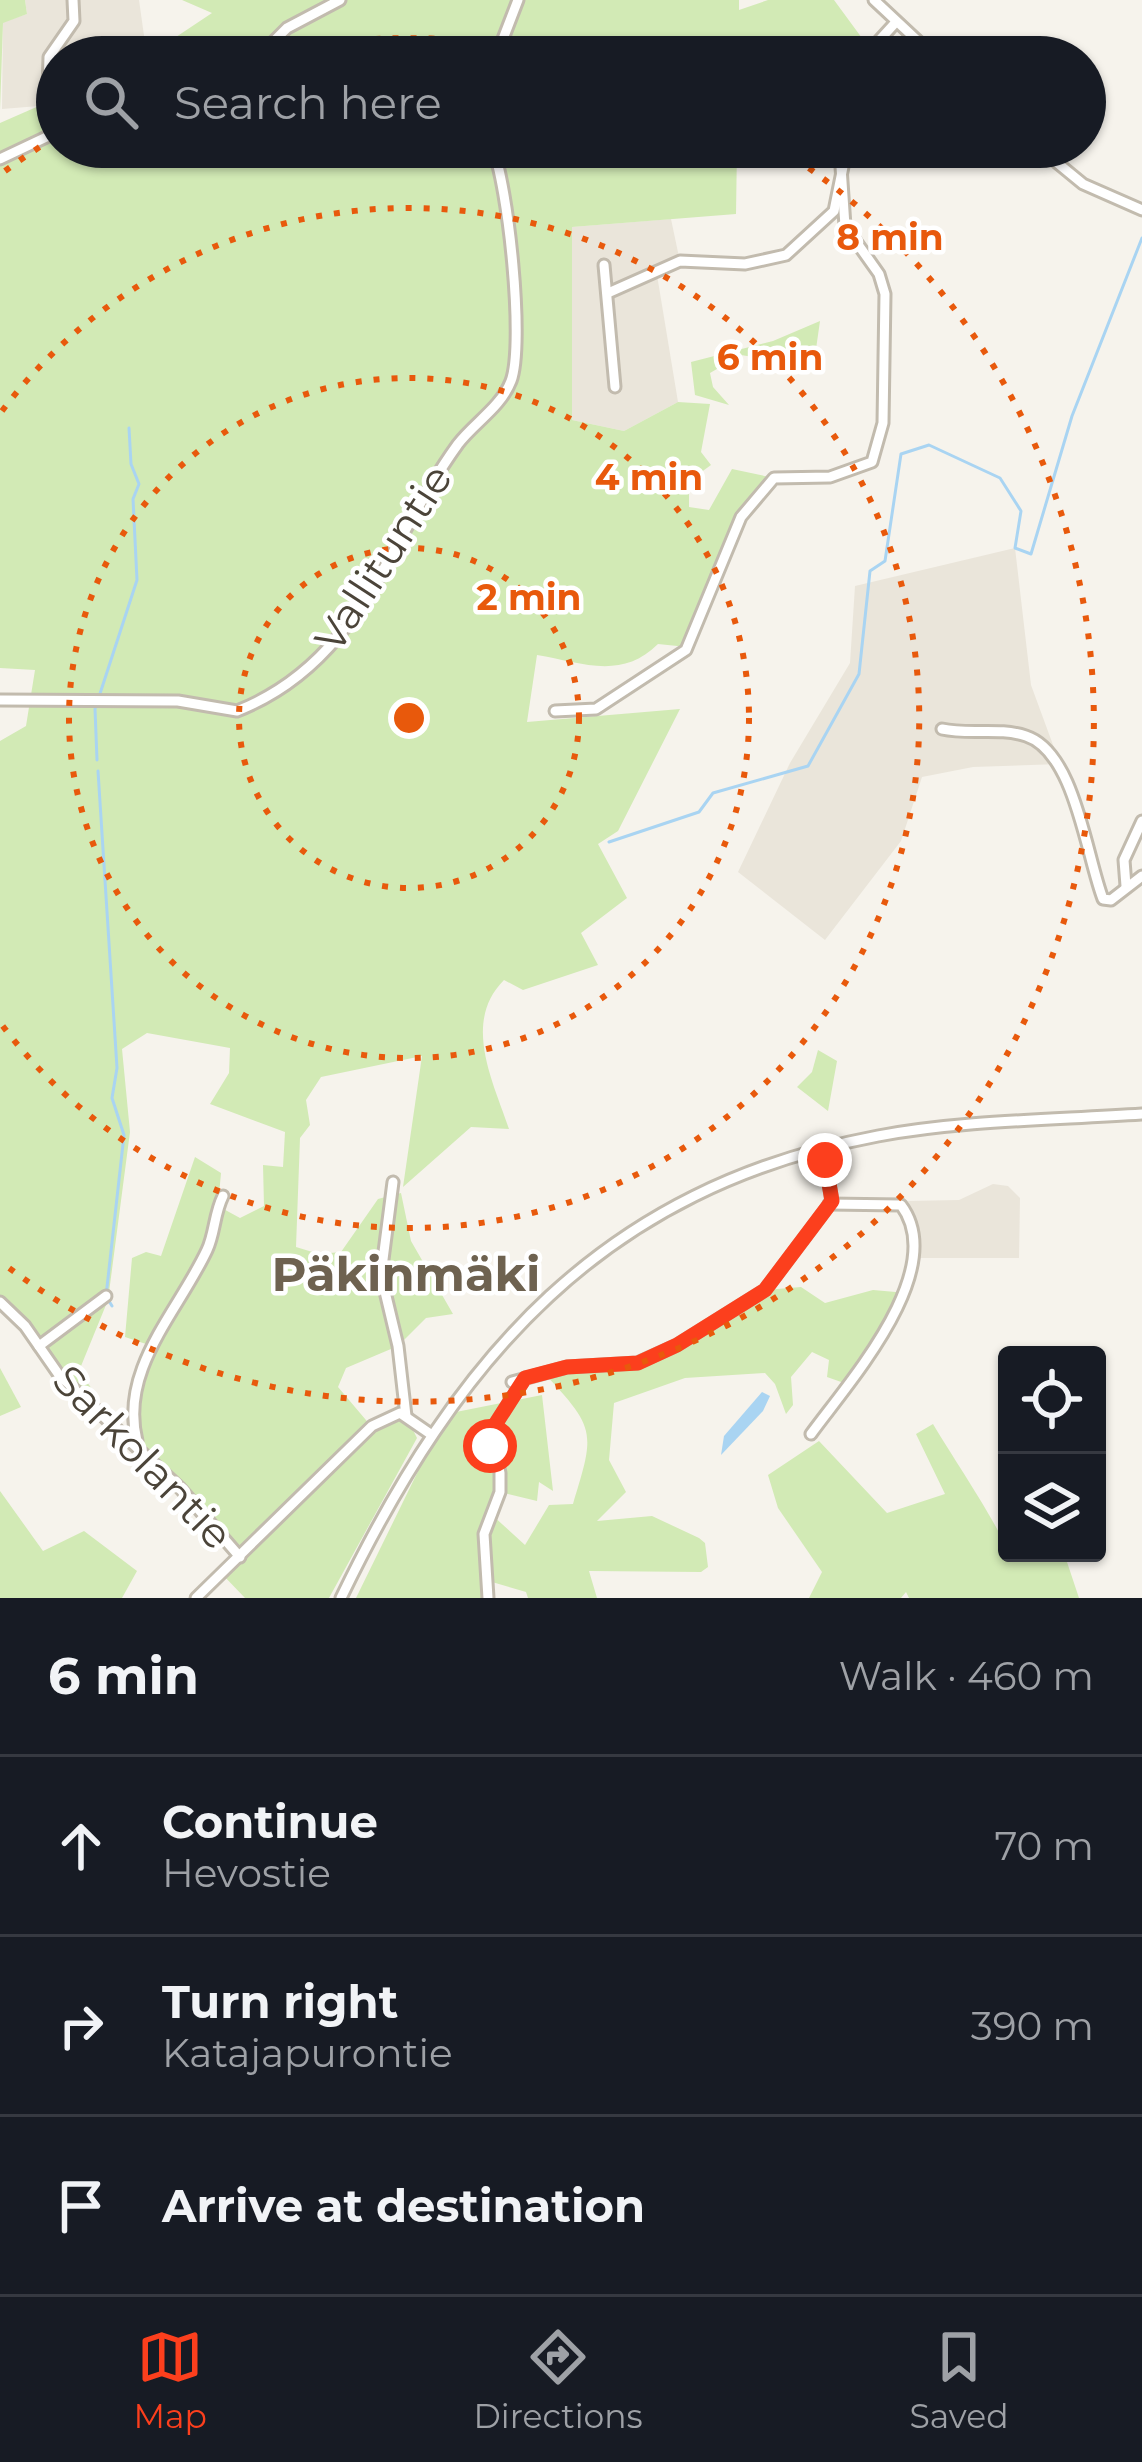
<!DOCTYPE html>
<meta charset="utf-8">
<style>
:root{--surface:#171b24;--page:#242831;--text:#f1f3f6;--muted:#9ea1a6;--line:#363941;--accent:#fc3f1d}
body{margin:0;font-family:Montserrat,sans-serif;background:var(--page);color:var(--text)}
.controls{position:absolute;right:36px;bottom:36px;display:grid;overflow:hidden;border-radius:12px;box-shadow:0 3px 9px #0004}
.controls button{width:108px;height:108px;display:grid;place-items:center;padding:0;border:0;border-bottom:3px solid var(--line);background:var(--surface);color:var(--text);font:60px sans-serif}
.stop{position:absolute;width:36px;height:36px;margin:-27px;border:9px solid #fc3f1d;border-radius:50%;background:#fff}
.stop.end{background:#fc3f1d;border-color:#fff;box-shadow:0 3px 12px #0008}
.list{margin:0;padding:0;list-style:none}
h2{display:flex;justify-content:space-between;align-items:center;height:156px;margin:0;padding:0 48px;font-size:51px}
h2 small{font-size:39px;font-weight:400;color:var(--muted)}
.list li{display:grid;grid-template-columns:78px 1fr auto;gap:36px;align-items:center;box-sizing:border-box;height:180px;padding:0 48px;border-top:3px solid var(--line)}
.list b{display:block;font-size:45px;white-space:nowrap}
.list p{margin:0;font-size:39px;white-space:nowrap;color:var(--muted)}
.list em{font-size:39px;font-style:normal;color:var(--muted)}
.icon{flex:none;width:66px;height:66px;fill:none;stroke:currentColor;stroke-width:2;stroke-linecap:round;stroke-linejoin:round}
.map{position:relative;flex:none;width:1142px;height:1598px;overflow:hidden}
.search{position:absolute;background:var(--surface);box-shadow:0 3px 9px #0004;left:36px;right:36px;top:36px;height:132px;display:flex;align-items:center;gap:30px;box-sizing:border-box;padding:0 42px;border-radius:66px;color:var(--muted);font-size:45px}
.sheet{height:696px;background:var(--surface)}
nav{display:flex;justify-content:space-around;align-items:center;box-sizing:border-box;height:168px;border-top:3px solid var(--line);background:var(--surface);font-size:33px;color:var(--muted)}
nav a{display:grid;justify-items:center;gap:6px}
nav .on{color:var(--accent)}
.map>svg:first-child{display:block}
.residential{fill:#eae5da}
.green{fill:#d2eab5}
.water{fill:#a9d4f2}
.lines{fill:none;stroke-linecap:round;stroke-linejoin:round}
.stream{stroke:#a9d4f2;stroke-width:3}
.minor-casing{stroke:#c2bbae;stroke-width:15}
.minor{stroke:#fff;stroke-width:9}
.route{stroke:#fc3f1d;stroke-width:15}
.ring{fill:none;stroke:#e8590c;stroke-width:6;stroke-dasharray:6 12}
.labels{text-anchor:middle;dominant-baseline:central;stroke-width:9;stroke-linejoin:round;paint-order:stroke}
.street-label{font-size:42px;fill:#4b4439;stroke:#fff}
.quarter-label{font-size:48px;font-weight:bold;fill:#6e6250;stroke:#fff}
.centre{fill:#e8590c;stroke:#fff;stroke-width:6}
.ring-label{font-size:36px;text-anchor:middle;font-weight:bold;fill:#e8590c;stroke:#fff;stroke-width:9;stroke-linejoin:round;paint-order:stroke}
</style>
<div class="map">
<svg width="1142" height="1598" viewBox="0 0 1142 1598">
<rect width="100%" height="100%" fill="#f6f3ec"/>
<!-- residential -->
<g class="residential">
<path d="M25,0H139L147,57H57V98L39,106L2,109L3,22L27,14Z"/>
<path d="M671,219L679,257L657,275L678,402L624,431L572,420V227Z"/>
<path d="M1015,548L1031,685L1060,764L973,767L922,777L901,841L825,940L738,872L790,763L850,663L855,586Z"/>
<path d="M993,1184L1008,1186L1020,1198L1019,1258H917L908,1201L959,1200Z"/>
</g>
<!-- green -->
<g class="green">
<path d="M0,0H25L27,14L3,23L0,110Z"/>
<path d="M182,0H739V10L768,0H834L870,49L865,57H146L212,13Z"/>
<path d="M57,98V147H737L736,214L572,227V420L624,431L678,402L710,404L701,452L711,465L689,481V507L709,510L732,469L774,478L745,511L687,647L658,644C621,681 580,662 537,655L527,722L680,709L618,831L598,844L627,898L581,933L598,965L523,990L504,980C462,1022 493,1081 509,1129L471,1127L403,1187L422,1056L321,1077L306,1100L310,1125L300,1138L296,1247L319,1254L341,1252L378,1199L401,1193L411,1241L453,1314L426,1318L398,1346L346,1368L338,1387L371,1426L406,1416L417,1438L329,1598H245L222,1574L239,1558L138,1446L131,1407L152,1346L125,1337L132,1258L146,1252L161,1256L195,1157L221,1173L218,1206L240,1218L264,1206L263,1165L283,1167L285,1132L210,1104L229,1073L230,1048L147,1033L122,1049L130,1132L108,1300L79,1371L100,1400L64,1396L27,1333L0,1307V741L26,726L35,670L0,668V123Z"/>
<path d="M820,321L816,349L798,347L783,362L741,355L710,373L713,387L729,405L695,395L691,362L773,341Z"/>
<path d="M818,1050L837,1061L828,1111L797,1087L812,1072Z"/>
<path d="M801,1287L825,1303L873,1290L907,1293L844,1383L827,1377L829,1360L812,1352L791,1377L793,1405L786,1414L775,1384L765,1373L685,1378L614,1403L609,1460L626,1492L597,1521L652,1516L699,1538L705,1543L708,1567L701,1572L589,1571L597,1598H528L526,1592L492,1582L491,1598H356L425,1457L456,1412L542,1395L553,1491L539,1482L537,1501L500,1492L491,1514L525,1545L549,1505L573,1504C595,1432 596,1429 545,1374L637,1363L765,1290Z"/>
<path d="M0,1368L21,1407L0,1416Z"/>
<path d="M933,1424C946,1447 1007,1537 1007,1553H1064L1079,1598H909L906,1592L901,1598H809L822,1572L778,1508L768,1475L819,1441L887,1513L945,1494L916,1434Z"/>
<path d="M0,1491L43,1551L84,1531L137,1571L122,1598H0Z"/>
</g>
<!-- water -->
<path class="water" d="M762,1392L770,1396L763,1411L721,1455L724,1436Z"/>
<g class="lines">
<!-- stream -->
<g class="stream">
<path d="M97,760L95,709L137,580L133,499L139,484L131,464L129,428"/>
<path d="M98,771L117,1068L112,1098L124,1135L106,1296L112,1306"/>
<path d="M609,842L699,812L713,793L808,766L859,674L870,571L885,561L901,454L929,445L1000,478L1021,511L1015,548L1031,554L1072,416L1142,238"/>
</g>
<defs>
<g id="minor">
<path d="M874,0L935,57"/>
<path d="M258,57L287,28L340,0"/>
<path d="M496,57L518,0"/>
<path d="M864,57L896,22"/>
<path d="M48,91L49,57L74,21L73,0"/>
<path d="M1038,147L1083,184L1142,210"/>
<path d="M0,159L57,132"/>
<path d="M604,265L615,387"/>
<path d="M608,293L680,261L745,264L786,255L834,211L847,147"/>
<path d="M0,700L178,701L237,711C361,662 387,542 458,444C474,423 501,407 511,381C525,344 508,183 492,147"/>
<path d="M555,711L596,709L686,650L741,517L774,478L830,477L872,462L883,423L885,294L879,274L845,226L841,167"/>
<path d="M942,729C970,735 999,727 1026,736C1075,752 1086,855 1103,899L1111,900L1142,876"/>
<path d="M1126,886L1124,860L1142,821"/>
<path d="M393,1182L381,1275L398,1346L406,1416"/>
<path d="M0,1302L25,1326L59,1375L180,1488L240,1557"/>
<path d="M39,1346L106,1296"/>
<path d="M512,1382L567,1367L637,1363L677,1345L765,1290L832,1201L823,1149"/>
<path d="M811,1434C848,1383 950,1270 901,1205L829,1204"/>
<path d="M137,1441C119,1369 178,1312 207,1250C215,1233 214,1214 223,1196"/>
<path d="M196,1598L372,1426L400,1413L429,1433"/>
<path d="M341,1598C457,1357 602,1188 878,1136C965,1120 1054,1120 1142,1114"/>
<path d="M488,1598L484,1534L500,1492V1473L491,1431L525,1378"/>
</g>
</defs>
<!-- minor casing -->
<use href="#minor" class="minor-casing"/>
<!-- minor -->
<use href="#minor" class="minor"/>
</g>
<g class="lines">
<!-- route -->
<path class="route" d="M490,1446L491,1431L525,1378L567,1367L638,1363L677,1345L765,1290L832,1201L825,1160"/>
</g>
<!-- distance rings -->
<g class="ring">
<circle cx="409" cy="718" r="170"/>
<circle cx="409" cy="718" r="340"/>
<path d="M2 411A510 510 0 1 1 2 1025"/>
<path d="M5 171A680 680 0 0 1 54 138M250 57A680 680 0 0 1 568 57M779 148A680 680 0 1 1 5 1265"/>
</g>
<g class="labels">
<!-- street labels -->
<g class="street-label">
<text transform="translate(383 558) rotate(-57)">Vallituntie</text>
<text transform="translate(143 1457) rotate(46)">Sarkolantie</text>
</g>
<!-- quarter labels -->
<g class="quarter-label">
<text x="406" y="1274">Päkinmäki</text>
</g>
</g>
<circle cx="409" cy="718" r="18" class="centre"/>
<g class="ring-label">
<text x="890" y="250">8 min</text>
<text x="770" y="370">6 min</text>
<text x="649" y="490">4 min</text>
<text x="529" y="610">2 min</text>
</g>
</svg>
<div class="controls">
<button><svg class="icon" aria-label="locate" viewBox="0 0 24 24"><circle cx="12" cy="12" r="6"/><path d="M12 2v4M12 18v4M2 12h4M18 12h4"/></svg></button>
<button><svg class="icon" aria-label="layers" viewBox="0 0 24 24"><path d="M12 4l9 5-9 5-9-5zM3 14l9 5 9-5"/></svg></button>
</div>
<div class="stop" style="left:490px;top:1446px"></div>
<div class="stop end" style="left:825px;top:1160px"></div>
<div class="search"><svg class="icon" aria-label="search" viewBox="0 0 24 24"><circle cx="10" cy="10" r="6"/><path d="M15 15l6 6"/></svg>Search here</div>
</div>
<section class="sheet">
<h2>6 min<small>Walk · 460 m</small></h2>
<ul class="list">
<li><svg class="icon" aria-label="ahead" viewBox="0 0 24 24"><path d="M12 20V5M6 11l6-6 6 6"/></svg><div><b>Continue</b><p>Hevostie</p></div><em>70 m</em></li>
<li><svg class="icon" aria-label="right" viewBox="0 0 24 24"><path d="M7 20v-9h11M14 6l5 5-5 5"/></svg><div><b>Turn right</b><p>Katajapurontie</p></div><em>390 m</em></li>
<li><svg class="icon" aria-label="arrive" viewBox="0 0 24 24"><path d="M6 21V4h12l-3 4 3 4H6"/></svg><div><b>Arrive at destination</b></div></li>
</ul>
</section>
<nav>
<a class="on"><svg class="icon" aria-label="map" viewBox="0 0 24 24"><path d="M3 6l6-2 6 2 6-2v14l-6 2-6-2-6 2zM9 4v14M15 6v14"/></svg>Map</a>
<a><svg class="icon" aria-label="directions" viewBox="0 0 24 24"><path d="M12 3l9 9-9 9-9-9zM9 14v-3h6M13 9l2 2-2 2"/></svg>Directions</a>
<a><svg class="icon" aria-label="saved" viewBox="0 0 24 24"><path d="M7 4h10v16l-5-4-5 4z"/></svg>Saved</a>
</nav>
